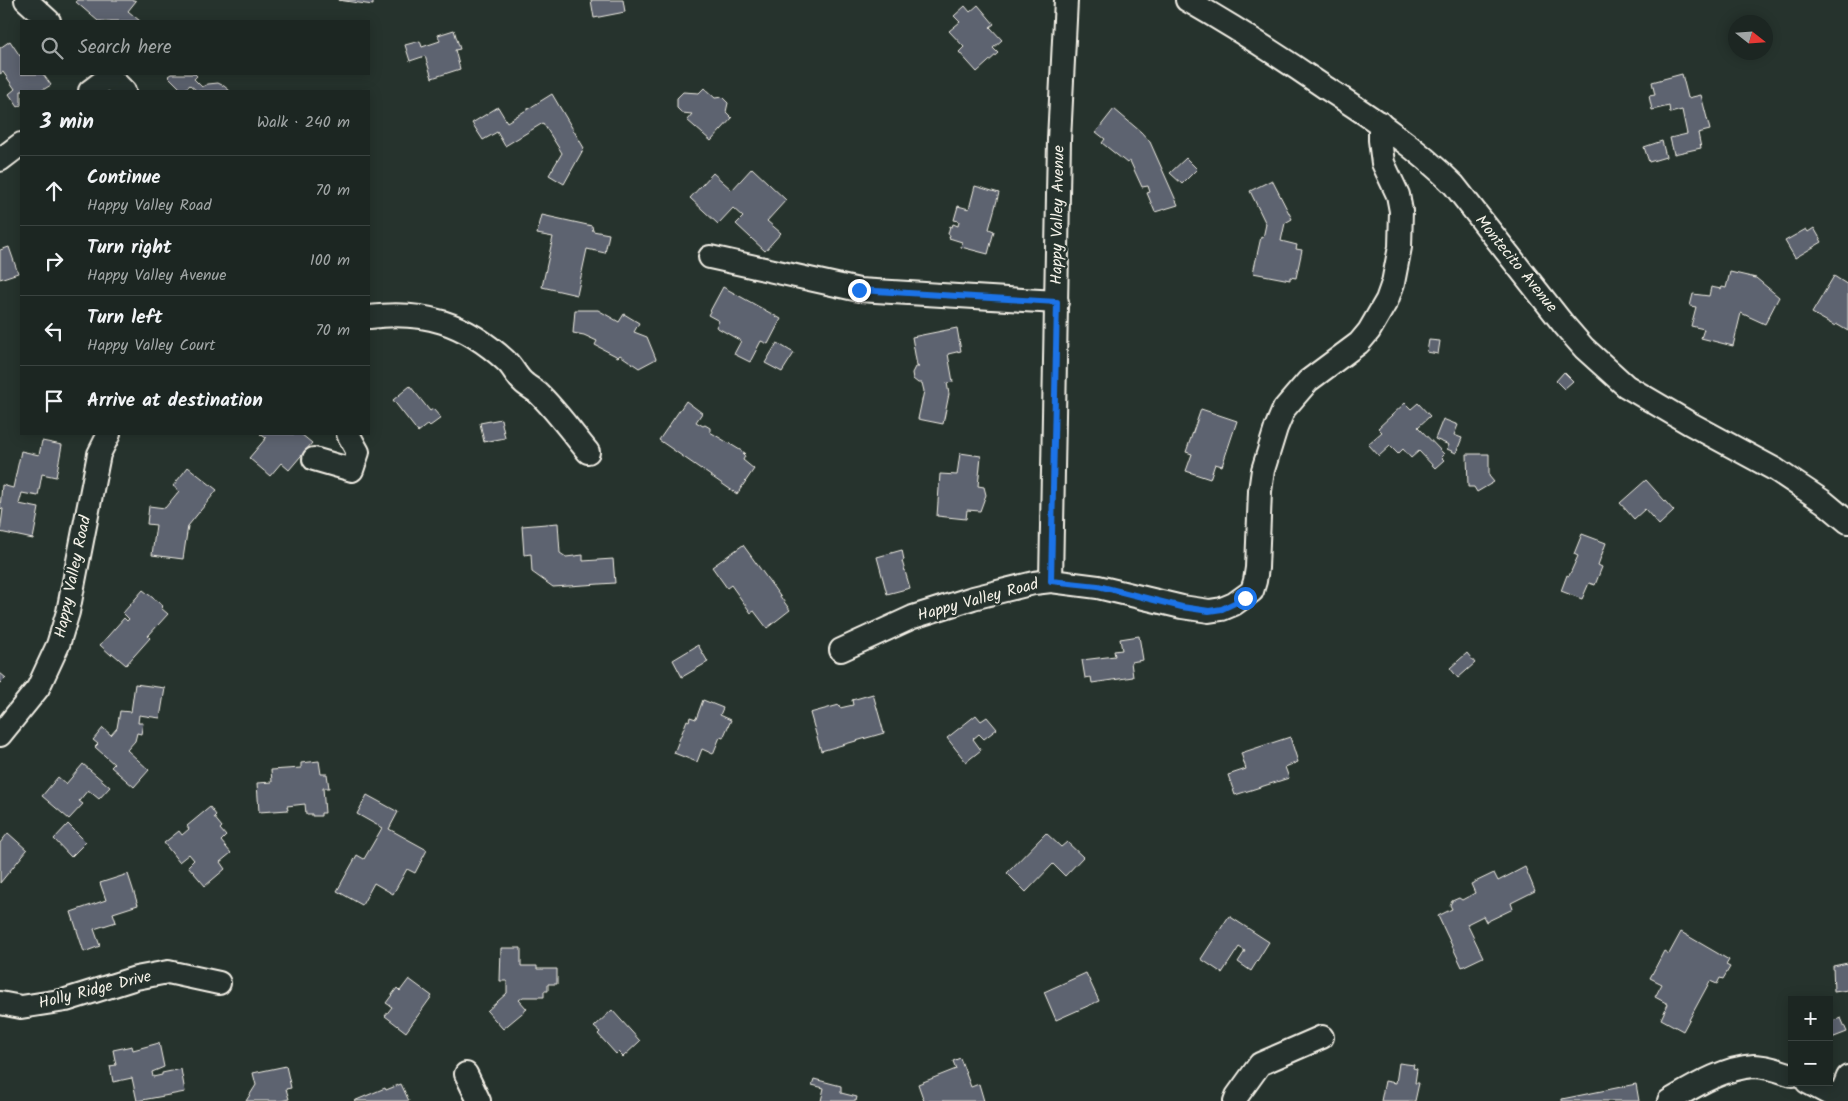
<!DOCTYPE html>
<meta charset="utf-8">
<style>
:root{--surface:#1c2622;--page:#252e2a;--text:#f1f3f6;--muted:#a0a5a5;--line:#3a4340}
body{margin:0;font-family:Kalam,sans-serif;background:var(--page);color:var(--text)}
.controls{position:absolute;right:15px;bottom:15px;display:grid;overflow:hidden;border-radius:0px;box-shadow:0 2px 12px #0003}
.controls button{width:45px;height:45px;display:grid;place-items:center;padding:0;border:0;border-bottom:1px solid var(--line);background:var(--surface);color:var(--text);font:25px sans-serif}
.compass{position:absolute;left:1728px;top:15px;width:45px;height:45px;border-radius:50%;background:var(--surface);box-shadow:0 2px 12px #0003;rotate:107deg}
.stop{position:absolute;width:15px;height:15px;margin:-11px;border:4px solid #1a73e8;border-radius:50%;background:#fff}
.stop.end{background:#1a73e8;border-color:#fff;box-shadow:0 1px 5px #0008}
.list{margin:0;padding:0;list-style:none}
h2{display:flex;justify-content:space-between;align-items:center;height:65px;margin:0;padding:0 20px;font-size:21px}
h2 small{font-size:16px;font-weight:400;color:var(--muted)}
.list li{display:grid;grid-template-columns:32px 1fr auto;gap:15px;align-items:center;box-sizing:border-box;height:70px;padding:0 20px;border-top:1px solid var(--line)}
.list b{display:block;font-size:19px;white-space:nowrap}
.list p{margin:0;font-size:16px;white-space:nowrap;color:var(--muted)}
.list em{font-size:16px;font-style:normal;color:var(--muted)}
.icon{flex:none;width:28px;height:28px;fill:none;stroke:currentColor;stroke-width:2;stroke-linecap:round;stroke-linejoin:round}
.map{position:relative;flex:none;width:1848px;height:1101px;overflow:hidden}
.search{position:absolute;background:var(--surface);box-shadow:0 2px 12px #0003;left:20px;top:20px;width:350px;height:55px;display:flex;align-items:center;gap:12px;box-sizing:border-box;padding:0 18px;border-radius:0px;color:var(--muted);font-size:19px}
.panel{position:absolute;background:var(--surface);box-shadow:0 2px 12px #0003;left:20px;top:90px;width:350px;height:345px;border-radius:0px}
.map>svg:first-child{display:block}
.building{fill:#5d6370;stroke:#f4f1e8}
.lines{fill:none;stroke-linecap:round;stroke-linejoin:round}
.minor-casing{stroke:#f4f1e8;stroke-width:26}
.minor{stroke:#26332d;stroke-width:22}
.route{stroke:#1a73e8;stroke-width:6}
.labels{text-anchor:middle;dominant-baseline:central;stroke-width:4.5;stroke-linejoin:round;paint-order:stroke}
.street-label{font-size:16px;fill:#f4f1e8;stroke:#26332d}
</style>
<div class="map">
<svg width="1848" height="1101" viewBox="0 0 1848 1101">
<rect width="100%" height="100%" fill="#26332d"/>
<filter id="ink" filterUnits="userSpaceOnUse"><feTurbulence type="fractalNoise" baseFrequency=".02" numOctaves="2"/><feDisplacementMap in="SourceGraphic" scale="10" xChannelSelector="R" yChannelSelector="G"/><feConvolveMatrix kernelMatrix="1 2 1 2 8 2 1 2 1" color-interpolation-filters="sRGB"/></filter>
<g filter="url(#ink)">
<!-- building -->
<g class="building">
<path d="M77,0H134L136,1L128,11L140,21H98L76,2Z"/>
<path d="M338,0H373V5Z"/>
<path d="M591,0H623L625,12L594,18Z"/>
<path d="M978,5L994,24L990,27L1002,40L993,48L998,53L977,72L959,52L964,47L949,31L960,22L954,16L965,6L970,12Z"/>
<path d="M454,30L460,49L455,50L460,69L432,78L425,56L410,61L405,45L420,41L422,47L440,41L438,35Z"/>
<path d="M10,41L20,56L21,55V74H43L51,85L41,91H21V105L18,107L9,94L15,89L3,72L0,74V48Z"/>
<path d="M171,74H195L197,76L194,79L202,87L208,84L218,83L224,86L230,91H197L190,85L183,91L168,76Z"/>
<path d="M1682,74L1688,98L1701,95L1710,130L1698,133L1701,148L1674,154L1670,138L1687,134L1682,110L1670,113L1669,106L1652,110L1649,96L1655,95L1652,82Z"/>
<path d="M704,88L715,98L722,97L728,103L726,112L732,118L711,141L687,120L692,114L682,113L677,108V98L683,92L699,93Z"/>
<path d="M552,94L584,148L564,184L549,175L562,153L543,123L505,146L497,132L483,140L472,123L498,107L507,122Z"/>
<path d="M1114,109L1141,132L1150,142L1178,205L1155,212L1147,193L1150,192L1148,186L1142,187L1130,161L1127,163L1102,143L1105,139L1096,132Z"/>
<path d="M1662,141L1666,157L1649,162L1644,147Z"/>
<path d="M1186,158L1197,169L1182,184L1170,173Z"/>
<path d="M752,168L786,200L767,221L781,233L765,251L736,224L743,217L733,208L718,224L690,198L713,173L732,190Z"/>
<path d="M1272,180L1292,219L1285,223L1281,241L1297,245L1296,249L1302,250L1296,278L1290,277V280L1253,273L1261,237L1263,238L1266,224L1250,191Z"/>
<path d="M975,186L999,193L989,229L994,231L988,254L961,247L962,242L949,238L950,235L948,234L950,226L952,227L953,224L958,226L959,221L954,220L958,206L969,209Z"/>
<path d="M542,215L592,226L593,231L609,234L605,253L587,249L577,295L542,287L553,237L537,234Z"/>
<path d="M1814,228L1822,242L1795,258L1785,241L1806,229L1808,232Z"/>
<path d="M9,247L18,273L0,279V250Z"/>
<path d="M1730,272L1756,278L1779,297L1765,324L1741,313L1733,346L1701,338L1704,329L1691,326L1696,307L1690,306L1693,294L1709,296L1711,287L1721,289L1722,287L1726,288Z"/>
<path d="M1834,276L1848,285V331L1836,324L1835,326L1812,313Z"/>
<path d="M723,287L781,319L768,344L761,341L750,362L734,354L741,341L716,327L719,321L708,315Z"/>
<path d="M575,310H598L619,322L624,314L639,323L634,332L647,337L656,359L639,368L620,355L618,357L595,345L597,341L584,335L573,333Z"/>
<path d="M957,328L961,351L948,354L953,382L947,383L949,394L943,424L918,419L924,391L922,383H918L913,379L912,373L915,367H919L917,366L912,337Z"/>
<path d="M1429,340L1440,341L1438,354L1427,352Z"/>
<path d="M777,343L794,353L782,372L765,363Z"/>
<path d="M1564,372L1573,381L1564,389L1556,381Z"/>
<path d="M410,386L430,411L433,409L441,418L430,426L428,424L418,432L393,400Z"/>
<path d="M686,401L702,413L696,422L703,426L705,425L710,428V432L745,453L743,455L745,456L743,460L754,469L737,494L659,440Z"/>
<path d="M1405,403L1411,409L1418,403L1430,416L1418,427L1444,454L1441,457L1444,460L1435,468L1419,451L1411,458L1403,449L1398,454L1390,446L1379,456L1368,444L1382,432L1378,428Z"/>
<path d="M1201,409L1237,421L1222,466L1215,464L1210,479L1186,471L1192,454L1186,452Z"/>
<path d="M501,419L505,438L484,442L480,423Z"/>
<path d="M1443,419L1458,425L1454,435L1462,438L1456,453L1447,449L1449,445L1435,439Z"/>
<path d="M260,434H301L312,443L289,470L281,463L270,476L249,458L266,438Z"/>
<path d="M42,441L62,445L56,477L42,474L38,496L22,493L19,504L39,508L33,539L0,532L3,509L0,508L2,485L13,488L21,451L39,455Z"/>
<path d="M960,453L981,456L978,486L984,487L986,495L984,500L980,511L967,510L966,519L937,516L940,474L957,475Z"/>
<path d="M1467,454H1489V476L1494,482L1477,492L1474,487H1468Z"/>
<path d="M188,467L217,490L188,526L183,559L152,555L156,525L147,524L149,506L165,508L179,491L173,486Z"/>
<path d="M1646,480L1674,511L1659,525L1645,509L1634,519L1620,503Z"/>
<path d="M558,523L560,553L566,557L583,555V561L613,559L615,583L553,587L532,572L531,554L524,555L522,526Z"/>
<path d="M1582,534L1606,543L1598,565L1602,567L1595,585L1589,583L1582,599L1561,591L1567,575L1569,576L1578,556L1574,554Z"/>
<path d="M743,545L790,610L767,628L754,611L751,613L731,585L727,588L712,567Z"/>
<path d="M902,550L904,560L902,561L910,588L887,594L877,557Z"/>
<path d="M143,590L163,606L161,608L168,614L148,636L150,638L126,665L112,653L111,655L100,645L124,618L127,621L129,619L123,613Z"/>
<path d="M1139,636L1143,660L1131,662L1133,677L1092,683L1091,677L1085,678L1082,660L1115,656L1114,651L1122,650L1120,639Z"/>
<path d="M698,645L708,662L682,677L673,660Z"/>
<path d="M1467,653L1475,663L1458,678L1450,668Z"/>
<path d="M0,673L6,678L0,684Z"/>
<path d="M135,684L165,688L160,718L139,715L138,723H143L141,734L137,733L135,741L127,750L149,770L134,787L111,767L114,764L95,747L98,744L93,740L103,728L111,735L117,728L120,711L131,712Z"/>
<path d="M873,694L884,733L821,751L810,713L839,705L840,708L853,705L852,700Z"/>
<path d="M703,700L723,708L720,715L731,720L723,738L720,737L713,754L702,749L697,762L674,753L687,720L689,721L690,717L696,719Z"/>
<path d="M976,715L981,721L987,717L997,729L984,739L979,734L973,739L981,750L966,762L947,738Z"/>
<path d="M1290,737L1298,762L1285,767L1289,778L1235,795L1228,775L1246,769L1241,753Z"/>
<path d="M319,761L321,774H327L329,788H323L325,813H321V816H312V814H306L305,804L287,806L288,810L259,812L257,783L272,782L271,770L301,768V763Z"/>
<path d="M83,764L110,787L99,799L88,790L79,801L83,804L69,819L42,796L58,777L66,784Z"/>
<path d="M367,795L398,812L389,829L427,850L415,873L407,869L393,894L374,883L362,905L337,891L357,855L364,859L382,828L357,814Z"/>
<path d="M210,807L216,815L214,817L222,827L220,829L226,836L221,841L231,853L220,862L225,869L205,886L188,866L194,860L189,854L179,862L164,843L179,831L182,835L189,829L187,826Z"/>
<path d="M68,824L86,842L71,857L54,839Z"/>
<path d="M8,833L27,850L0,883V843Z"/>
<path d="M1046,833L1061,847L1067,842L1083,857L1065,876L1053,864L1026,892L1007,873Z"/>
<path d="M1525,867L1535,891L1511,903L1513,909L1486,922L1483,916L1467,924L1483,957L1462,967L1438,916L1452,909L1450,905L1452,901L1459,898L1462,900L1475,893L1471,884L1494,873L1498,881Z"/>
<path d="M128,874L138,905L113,913L116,922L94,929L100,946L84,952L71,912L106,900L100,883Z"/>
<path d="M1229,916L1269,942L1251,971L1238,962L1245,951L1239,947L1222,973L1201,959Z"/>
<path d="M1681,932L1729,960L1726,965L1730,967L1723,979L1720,978L1717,984L1710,981L1683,1031L1661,1019L1668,1004L1655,997L1662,984L1650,978L1664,951L1669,954Z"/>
<path d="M501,948H521V966H537V969H557V984H548V991H544V997H523L519,1000L527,1009L503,1029L487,1011L507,993V981H500Z"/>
<path d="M1848,963V990L1834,992L1833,966Z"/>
<path d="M1086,973L1099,1001L1056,1020L1044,992Z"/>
<path d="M409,979L432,996L406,1032L385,1016L392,1007L386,1003L397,988L400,991Z"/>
<path d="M612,1010L640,1041L623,1057L618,1052L616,1054L598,1034L600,1032L594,1027Z"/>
<path d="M1841,1018L1847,1032L1829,1039V1022Z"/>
<path d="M159,1043L164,1067L152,1072L153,1077L162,1075V1073L181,1069L185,1092L137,1101L132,1078L113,1082L110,1066L116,1065L113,1050L132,1046L133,1050Z"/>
<path d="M960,1058L971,1087L979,1084L984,1101H924L918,1084L956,1069L953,1061Z"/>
<path d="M1399,1063L1414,1065L1413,1068L1417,1069L1415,1083H1419L1415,1101H1381L1385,1081L1396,1083Z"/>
<path d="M286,1066L291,1088L286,1089L289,1099L281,1101H246L256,1085L253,1073Z"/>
<path d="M814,1079L841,1086V1093L857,1097L856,1101H821L824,1088L812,1085Z"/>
<path d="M401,1084L409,1101H354L385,1088L386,1090Z"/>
<path d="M1636,1084L1639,1101H1562V1099Z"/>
</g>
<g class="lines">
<defs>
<g id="minor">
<path d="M26,0L49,21"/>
<path d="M1187,0C1234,27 1281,57 1326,88C1371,117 1416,147 1454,185L1564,325L1584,348L1626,386L1689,423L1776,470L1824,502L1848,522"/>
<path d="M107,74L124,91"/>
<path d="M90,91L110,76"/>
<path d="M0,160L21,144"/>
<path d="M710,257L859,290L1057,302"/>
<path d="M369,317C424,310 465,323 506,361C513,367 516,376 523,382C527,386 533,389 538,393C555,409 573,434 588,452"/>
<path d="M314,459L352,470L358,452L348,434"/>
<path d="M1051,581L1059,140L1066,0"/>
<path d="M841,650L913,617L973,598L1034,583L1051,581L1098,587L1182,607L1209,611L1222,609L1234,604L1252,591L1255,581L1257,568L1260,491L1263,470L1276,428L1284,409L1308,381L1359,343L1369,331L1387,300L1393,283L1400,247L1401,211L1398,195L1383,163L1380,140V123"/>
<path d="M0,735L38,688L58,645L68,612L99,454L109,434"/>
<path d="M0,1003L21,1007L66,1000L136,978L168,972L219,983"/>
<path d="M466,1074L479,1101"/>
<path d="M1807,1082L1843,1101"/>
<path d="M1839,1099L1848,1077"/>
<path d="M1235,1101L1237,1096L1260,1064L1322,1037"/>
<path d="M1669,1101C1695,1086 1723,1068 1754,1066C1767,1066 1780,1071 1792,1075"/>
</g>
</defs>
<!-- minor casing -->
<use href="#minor" class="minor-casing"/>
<!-- minor -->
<use href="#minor" class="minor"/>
</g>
</g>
<g class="lines" filter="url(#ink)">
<!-- route -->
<path class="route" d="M859,290L1057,302L1051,581L1098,586L1182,607L1209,611L1222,609L1245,598"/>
</g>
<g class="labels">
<!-- street labels -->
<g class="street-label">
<text transform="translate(1058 215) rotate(-89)">Happy Valley Avenue</text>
<text transform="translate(1516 264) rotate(51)">Montecito Avenue</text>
<text transform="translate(73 577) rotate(-78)">Happy Valley Road</text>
<text transform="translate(978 600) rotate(-15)">Happy Valley Road</text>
<text transform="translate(95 990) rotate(-14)">Holly Ridge Drive</text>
</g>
</g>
</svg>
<div class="controls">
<button>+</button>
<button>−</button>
</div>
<svg class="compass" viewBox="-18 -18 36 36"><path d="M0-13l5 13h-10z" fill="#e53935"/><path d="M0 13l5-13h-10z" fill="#a0a5a5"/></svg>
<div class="stop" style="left:1245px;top:598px"></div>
<div class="stop end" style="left:859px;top:290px"></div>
<div class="search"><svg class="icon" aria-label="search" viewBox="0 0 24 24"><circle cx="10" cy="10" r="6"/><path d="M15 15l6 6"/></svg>Search here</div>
<section class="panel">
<h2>3 min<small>Walk · 240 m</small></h2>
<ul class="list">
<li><svg class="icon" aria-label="ahead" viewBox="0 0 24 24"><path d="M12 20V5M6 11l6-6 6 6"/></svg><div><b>Continue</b><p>Happy Valley Road</p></div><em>70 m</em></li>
<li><svg class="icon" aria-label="right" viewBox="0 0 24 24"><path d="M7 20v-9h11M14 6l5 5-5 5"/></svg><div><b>Turn right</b><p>Happy Valley Avenue</p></div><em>100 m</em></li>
<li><svg class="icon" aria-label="left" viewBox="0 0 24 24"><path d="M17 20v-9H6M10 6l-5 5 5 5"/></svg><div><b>Turn left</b><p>Happy Valley Court</p></div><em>70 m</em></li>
<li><svg class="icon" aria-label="arrive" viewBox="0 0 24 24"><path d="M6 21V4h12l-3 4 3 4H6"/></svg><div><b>Arrive at destination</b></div></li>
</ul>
</section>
</div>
